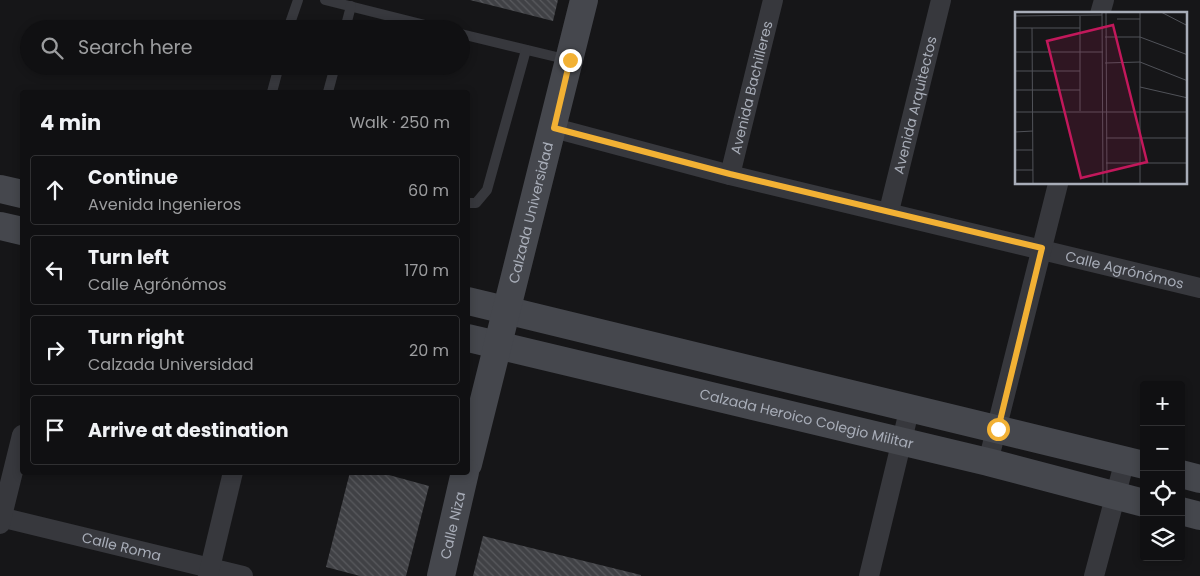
<!DOCTYPE html>
<meta charset="utf-8">
<style>
:root{--surface:#101012;--page:#1e1e20;--text:#f1f3f6;--muted:#9c9d9f;--line:#303032}
body{margin:0;font-family:Poppins,sans-serif;background:var(--page);color:var(--text)}
.controls{position:absolute;right:15px;bottom:15px;display:grid;overflow:hidden;border-radius:5px;box-shadow:0 2px 8px #0003}
.controls button{width:45px;height:45px;display:grid;place-items:center;padding:0;border:0;border-bottom:1px solid var(--line);background:var(--surface);color:var(--text);font:25px sans-serif}
.stop{position:absolute;width:15px;height:15px;margin:-11px;border:4px solid #f2b134;border-radius:50%;background:#fff}
.stop.end{background:#f2b134;border-color:#fff;box-shadow:0 1px 5px #0008}
.list{margin:0;padding:0;list-style:none}
h2{display:flex;justify-content:space-between;align-items:center;height:65px;margin:0;padding:0 20px;font-size:21px}
h2 small{font-size:16px;font-weight:400;color:var(--muted)}
.list li{display:grid;grid-template-columns:32px 1fr auto;gap:15px;align-items:center;box-sizing:border-box;height:70px;margin:0 10px 10px;padding:0 10px;border:1px solid var(--line);border-radius:5px}
.list b{display:block;font-size:19px;white-space:nowrap}
.list p{margin:0;font-size:16px;white-space:nowrap;color:var(--muted)}
.list em{font-size:16px;font-style:normal;color:var(--muted)}
.icon{flex:none;width:28px;height:28px;fill:none;stroke:currentColor;stroke-width:2;stroke-linecap:round;stroke-linejoin:round}
.map{position:relative;flex:none;width:1200px;height:576px;overflow:hidden}
.search{position:absolute;background:var(--surface);box-shadow:0 2px 8px #0003;left:20px;top:20px;width:450px;height:55px;display:flex;align-items:center;gap:12px;box-sizing:border-box;padding:0 18px;border-radius:28px;color:var(--muted);font-size:19px}
.panel{position:absolute;background:var(--surface);box-shadow:0 2px 8px #0003;left:20px;top:90px;width:450px;height:385px;border-radius:5px}
.map>svg:first-child{display:block}
.building{fill:url(#building-back-hatch)}
.lines{fill:none;stroke-linecap:round;stroke-linejoin:round}
.lane{stroke:#37383d;stroke-width:10}
.street{stroke:#37383d;stroke-width:20}
.secondary{stroke:#45474d;stroke-width:28}
.route{stroke:#f2b134;stroke-width:6}
.labels{text-anchor:middle;dominant-baseline:central;stroke-width:4;stroke-linejoin:round;paint-order:stroke}
.street-label{font-size:14px;fill:#a8adb8;stroke:#111113}
.inset-road{fill:none;stroke:#505258;stroke-width:1}
.view{fill:#c2185b;fill-opacity:0.15;stroke:#c2185b;stroke-width:2.5}
.inset-edge{fill:none;stroke:#a8adb8;stroke-width:2.5}
</style>
<div class="map">
<svg width="1200" height="576" viewBox="0 0 1200 576">
<defs>
<pattern id="building-back-hatch" width="6" height="6" patternUnits="userSpaceOnUse" patternTransform="scale(1.25)"><rect width="6" height="6" fill="#404145"/><path d="M-1 5l2 2M0 0l6 6M5-1l2 2" fill="none" stroke="#595a5e"/></pattern>
</defs>
<rect width="100%" height="100%" fill="#161618"/>
<!-- building -->
<g class="building">
<path d="M470,0H558L553,21Z"/>
<path d="M350,472H378L429,486L406,576H360L326,567Z"/>
<path d="M483,536L641,575V576H473Z"/>
</g>
<g class="lines">
<!-- lane -->
<g class="lane">
<path d="M325,0L441,29"/>
<path d="M288,29L298,0"/>
<path d="M345,29L351,6"/>
<path d="M461,34L569,60"/>
<path d="M272,92L279,66"/>
<path d="M328,92L335,66"/>
<path d="M468,203H476L487,190L526,50"/>
</g>
<!-- street -->
<g class="street">
<path d="M1100,14L1104,0"/>
<path id="s1" d="M554,128L730,175L1200,288"/>
<path id="s2" d="M730,175L773,0"/>
<path id="s3" d="M889,211L941,0"/>
<path d="M988,462L1058,184"/>
<path id="s4" d="M0,517L243,576"/>
<path d="M0,524L22,435"/>
<path d="M208,576L233,472"/>
<path d="M869,576L910,407"/>
<path d="M1094,576L1125,460"/>
</g>
<!-- secondary -->
<g class="secondary">
<path d="M0,189L22,194"/>
<path d="M0,226L22,231"/>
<path d="M468,301L1144,465"/>
<path id="s5" d="M468,338L988,462L1144,503"/>
<path id="s6" d="M468,464L584,0"/>
<path d="M1181,474L1200,479"/>
<path d="M1181,511L1200,516"/>
<path id="s7" d="M441,576L465,472"/>
</g>
</g>
<g class="lines">
<!-- route -->
<path class="route" d="M570,60L554,128L730,174L1042,248L998,429"/>
</g>
<g class="labels">
<!-- street labels -->
<g class="street-label">
<text stroke="none"><textPath href="#s2" startOffset="90">Avenida Bachilleres</textPath></text>
<text stroke="none"><textPath href="#s3" startOffset="109">Avenida Arquitectos</textPath></text>
<text stroke="none"><textPath href="#s6" startOffset="259">Calzada Universidad</textPath></text>
<text stroke="none"><textPath href="#s1" startOffset="588">Calle Agrónómos</textPath></text>
<text stroke="none"><textPath href="#s5" startOffset="348">Calzada Heroico Colegio Militar</textPath></text>
<text stroke="none"><textPath href="#s7" startOffset="52">Calle Niza</textPath></text>
<text stroke="none"><textPath href="#s4" startOffset="125">Calle Roma</textPath></text>
</g>
</g>
<!-- overview -->
<g transform="translate(1015 12)">
<rect width="172" height="172" fill="#161618"/>
<path class="inset-road" d="M87,0L88,172M91,0L92,172M125,0V172M146,0L173,14M0,4L87,3M65,4V99M102,7H125M0,16H65M17,16L18,172M90,25H125L173,43M0,40H88M90,51L125,50L173,69M0,59H65M125,75L173,86M0,78H65M0,100H173M0,120L18,119M91,126H173M0,138H18M91,151H173M0,158H18"/>
<path class="view" d="M98,13L132,150L66,166L32,29Z"/>
<rect width="172" height="172" class="inset-edge"/>
</g>
</svg>
<div class="controls">
<button>+</button>
<button>−</button>
<button><svg class="icon" aria-label="locate" viewBox="0 0 24 24"><circle cx="12" cy="12" r="6"/><path d="M12 2v4M12 18v4M2 12h4M18 12h4"/></svg></button>
<button><svg class="icon" aria-label="layers" viewBox="0 0 24 24"><path d="M12 4l9 5-9 5-9-5zM3 14l9 5 9-5"/></svg></button>
</div>
<div class="stop" style="left:998px;top:429px"></div>
<div class="stop end" style="left:570px;top:60px"></div>
<div class="search"><svg class="icon" aria-label="search" viewBox="0 0 24 24"><circle cx="10" cy="10" r="6"/><path d="M15 15l6 6"/></svg>Search here</div>
<section class="panel">
<h2>4 min<small>Walk · 250 m</small></h2>
<ul class="list">
<li><svg class="icon" aria-label="ahead" viewBox="0 0 24 24"><path d="M12 20V5M6 11l6-6 6 6"/></svg><div><b>Continue</b><p>Avenida Ingenieros</p></div><em>60 m</em></li>
<li><svg class="icon" aria-label="left" viewBox="0 0 24 24"><path d="M17 20v-9H6M10 6l-5 5 5 5"/></svg><div><b>Turn left</b><p>Calle Agrónómos</p></div><em>170 m</em></li>
<li><svg class="icon" aria-label="right" viewBox="0 0 24 24"><path d="M7 20v-9h11M14 6l5 5-5 5"/></svg><div><b>Turn right</b><p>Calzada Universidad</p></div><em>20 m</em></li>
<li><svg class="icon" aria-label="arrive" viewBox="0 0 24 24"><path d="M6 21V4h12l-3 4 3 4H6"/></svg><div><b>Arrive at destination</b></div></li>
</ul>
</section>
</div>
